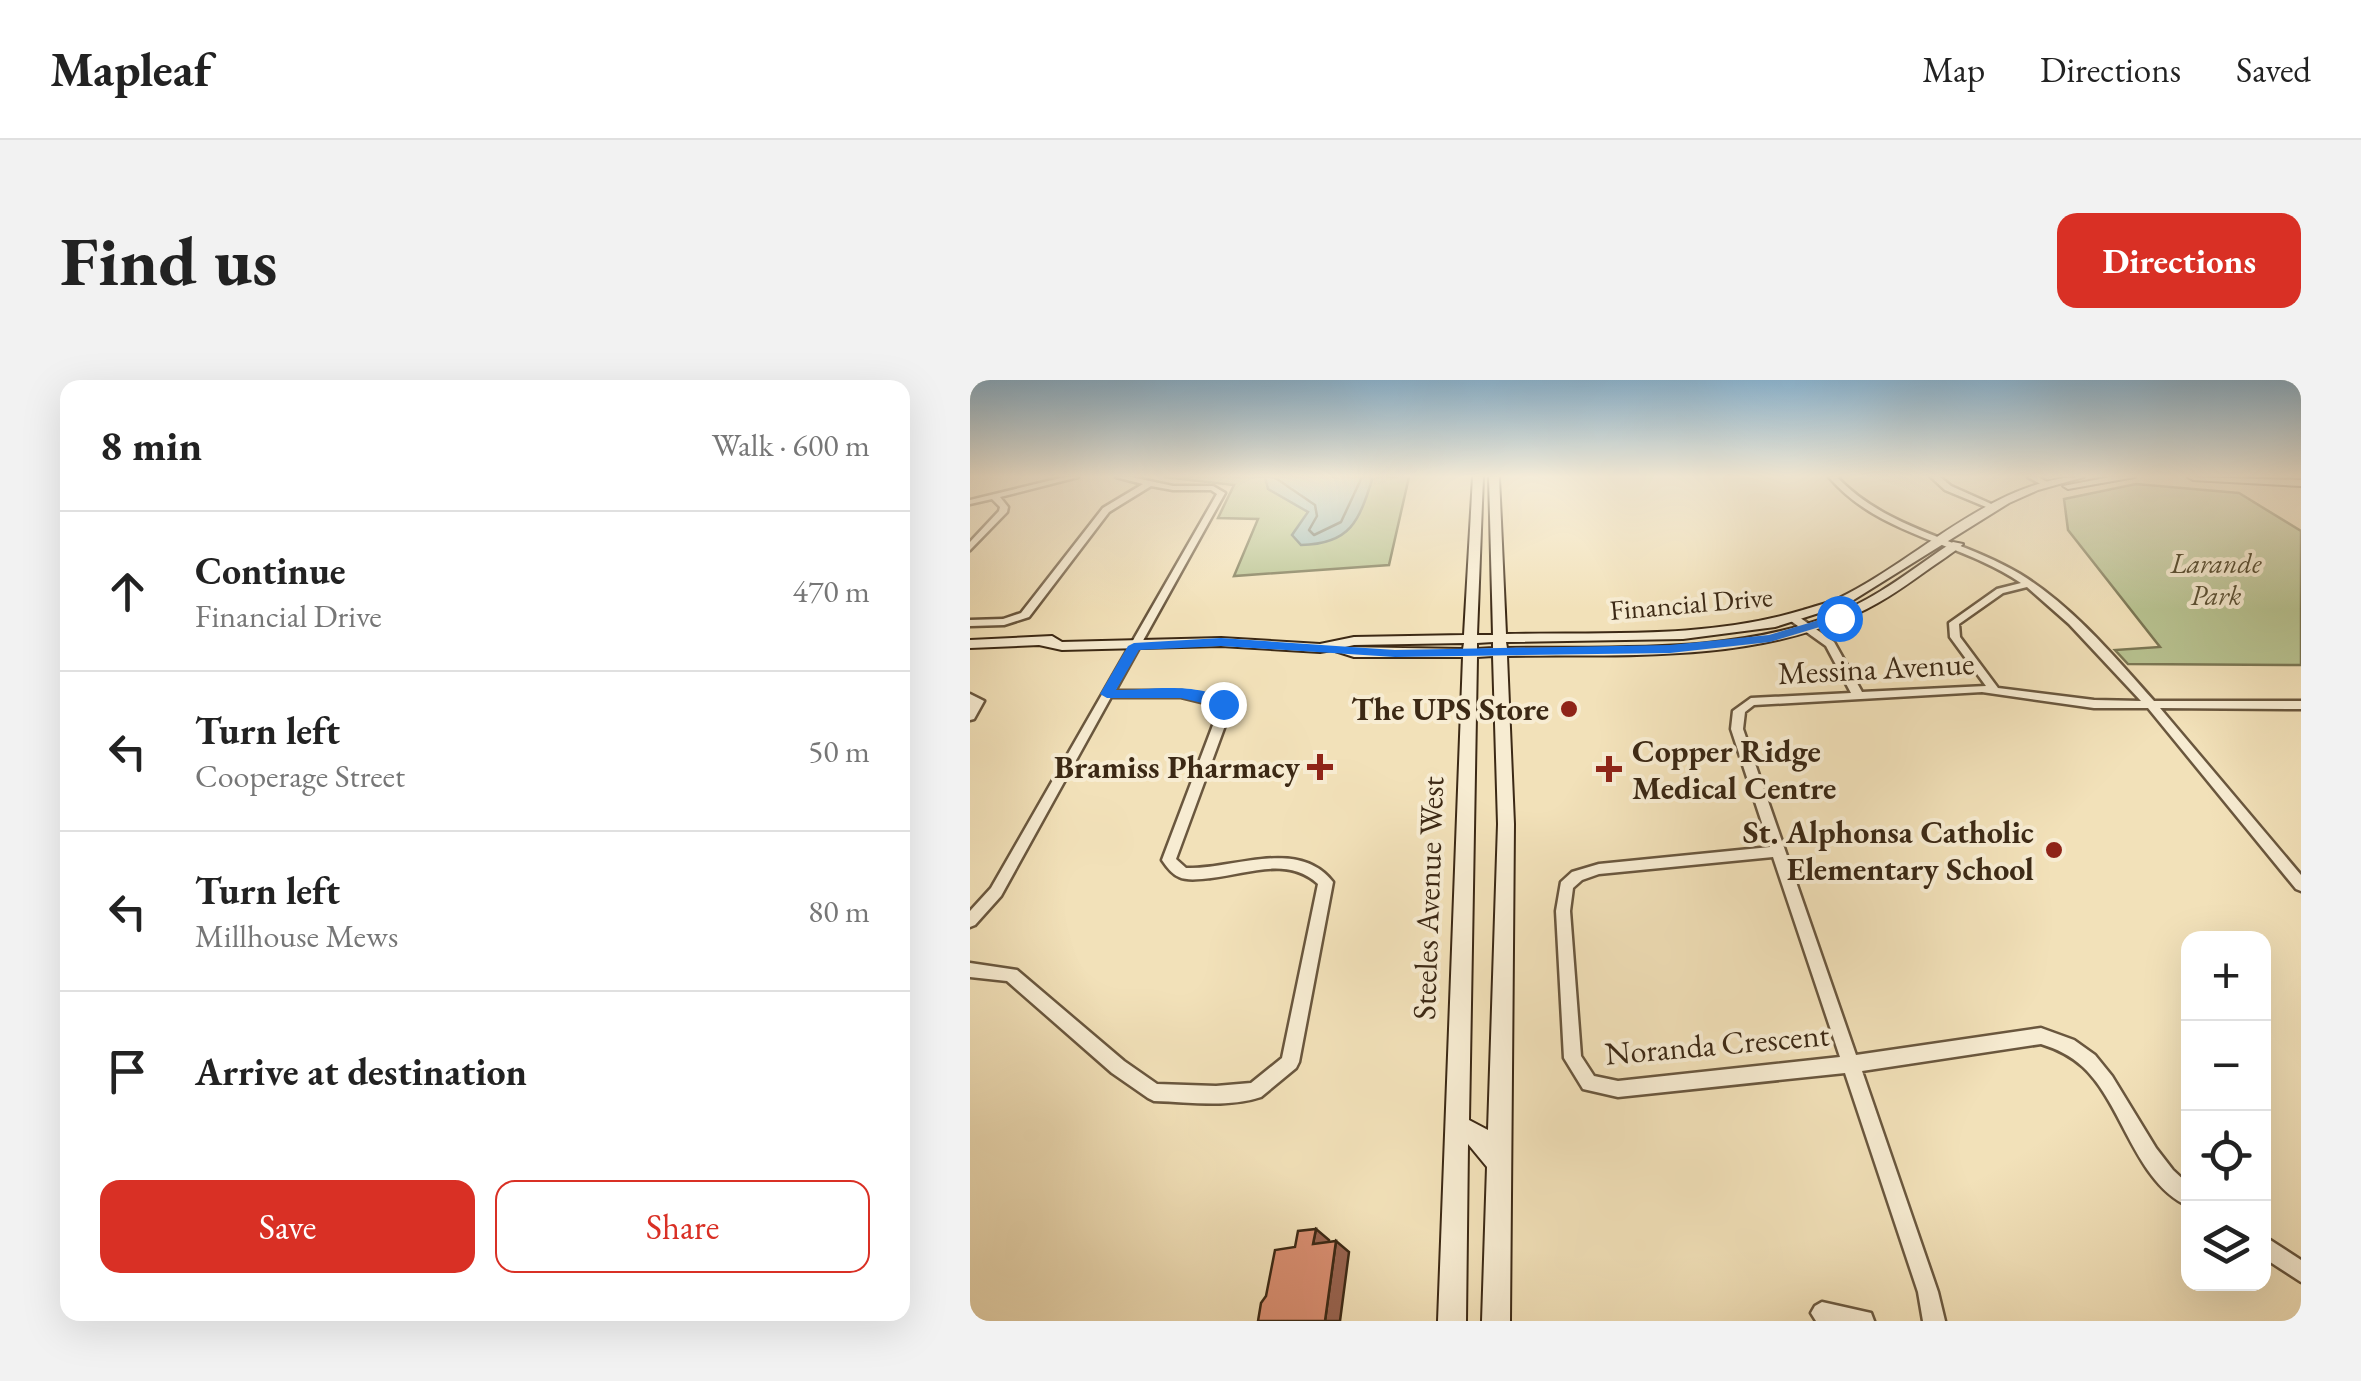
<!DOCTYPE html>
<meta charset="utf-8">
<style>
:root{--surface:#fff;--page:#f2f2f2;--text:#222;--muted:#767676;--line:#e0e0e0;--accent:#d93025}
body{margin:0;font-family:"EB Garamond",serif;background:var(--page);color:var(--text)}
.controls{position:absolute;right:30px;bottom:30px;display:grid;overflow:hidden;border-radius:20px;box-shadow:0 10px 40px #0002}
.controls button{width:90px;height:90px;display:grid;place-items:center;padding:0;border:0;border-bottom:2px solid var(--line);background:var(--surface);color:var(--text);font:50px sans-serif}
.stop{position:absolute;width:30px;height:30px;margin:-22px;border:8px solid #1a73e8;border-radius:50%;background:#fff}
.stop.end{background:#1a73e8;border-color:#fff;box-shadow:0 2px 10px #0008}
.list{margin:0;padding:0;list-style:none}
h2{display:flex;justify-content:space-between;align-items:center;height:130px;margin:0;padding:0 40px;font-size:42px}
h2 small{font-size:32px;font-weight:400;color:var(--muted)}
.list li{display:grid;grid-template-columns:65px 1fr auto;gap:30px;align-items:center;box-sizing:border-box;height:160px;padding:0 40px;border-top:2px solid var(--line)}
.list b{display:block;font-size:38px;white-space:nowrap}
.list p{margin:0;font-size:32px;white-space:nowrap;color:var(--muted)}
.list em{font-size:32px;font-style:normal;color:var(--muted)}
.actions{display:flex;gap:20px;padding:30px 40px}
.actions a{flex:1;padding:22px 0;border:2px solid var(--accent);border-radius:20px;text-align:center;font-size:35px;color:var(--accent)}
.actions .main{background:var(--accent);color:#fff}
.icon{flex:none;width:55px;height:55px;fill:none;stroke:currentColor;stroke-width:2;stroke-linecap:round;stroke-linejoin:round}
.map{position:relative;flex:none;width:1331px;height:941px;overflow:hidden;border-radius:20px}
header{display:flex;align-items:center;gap:60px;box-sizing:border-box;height:140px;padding:0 50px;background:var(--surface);border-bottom:2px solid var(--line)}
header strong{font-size:48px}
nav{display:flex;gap:55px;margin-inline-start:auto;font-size:35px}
.intro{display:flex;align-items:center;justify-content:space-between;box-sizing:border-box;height:240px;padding:0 60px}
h1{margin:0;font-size:70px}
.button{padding:25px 45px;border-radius:20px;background:var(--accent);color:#fff;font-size:35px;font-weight:700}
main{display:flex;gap:60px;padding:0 60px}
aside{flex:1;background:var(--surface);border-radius:20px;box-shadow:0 10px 40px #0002}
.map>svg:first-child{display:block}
.green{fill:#b8c391;stroke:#7a7653;stroke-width:2.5}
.water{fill:#9fbbb9;stroke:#778177;stroke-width:2.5}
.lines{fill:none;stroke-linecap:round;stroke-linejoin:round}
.shore{stroke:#6e7267;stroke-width:2.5}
.street-casing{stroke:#6a573e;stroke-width:5}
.secondary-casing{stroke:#3c2915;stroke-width:4}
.street{fill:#f7ecd2;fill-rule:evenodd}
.secondary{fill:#f7ecd2;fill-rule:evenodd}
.shaded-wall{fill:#98634f;stroke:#3c2915;stroke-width:2.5}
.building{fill:#d98e71;stroke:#3c2915;stroke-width:2.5}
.route{fill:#1a73e8}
.poi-dot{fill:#8f2418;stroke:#f7ecd2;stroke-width:4}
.labels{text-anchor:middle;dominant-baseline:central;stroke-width:8;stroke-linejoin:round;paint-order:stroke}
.far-park-label{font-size:28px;font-style:italic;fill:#5b5034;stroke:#f7ecd2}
.far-street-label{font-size:28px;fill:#3c2915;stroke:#f7ecd2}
.street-label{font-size:32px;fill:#3c2915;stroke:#f7ecd2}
.poi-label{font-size:32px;font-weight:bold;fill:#3c2915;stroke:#f7ecd2;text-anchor:end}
</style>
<header>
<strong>Mapleaf</strong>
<nav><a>Map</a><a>Directions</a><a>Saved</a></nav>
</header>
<div class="intro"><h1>Find us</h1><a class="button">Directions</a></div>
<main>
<aside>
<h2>8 min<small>Walk · 600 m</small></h2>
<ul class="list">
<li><svg class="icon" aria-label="ahead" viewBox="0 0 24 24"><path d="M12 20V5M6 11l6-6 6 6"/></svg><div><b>Continue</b><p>Financial Drive</p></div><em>470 m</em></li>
<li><svg class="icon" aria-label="left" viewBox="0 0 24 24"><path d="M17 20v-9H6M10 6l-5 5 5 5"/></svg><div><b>Turn left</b><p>Cooperage Street</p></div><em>50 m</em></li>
<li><svg class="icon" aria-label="left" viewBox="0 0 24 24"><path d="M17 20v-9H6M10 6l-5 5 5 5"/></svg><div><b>Turn left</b><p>Millhouse Mews</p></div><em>80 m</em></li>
<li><svg class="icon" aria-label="arrive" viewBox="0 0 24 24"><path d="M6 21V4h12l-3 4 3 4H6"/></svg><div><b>Arrive at destination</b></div></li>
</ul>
<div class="actions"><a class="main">Save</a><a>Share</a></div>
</aside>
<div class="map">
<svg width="1331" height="941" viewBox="0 0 1331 941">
<rect width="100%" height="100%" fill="#f2e1b9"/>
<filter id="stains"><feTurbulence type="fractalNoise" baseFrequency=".002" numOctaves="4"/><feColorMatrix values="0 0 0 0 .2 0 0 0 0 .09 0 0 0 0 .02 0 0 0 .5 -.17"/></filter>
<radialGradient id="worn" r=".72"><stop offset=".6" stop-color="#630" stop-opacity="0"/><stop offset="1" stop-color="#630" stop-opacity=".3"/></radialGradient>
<!-- green -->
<g class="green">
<path d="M194,97H439L419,185L264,196L288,139L248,138L264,105Z"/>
<path d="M1166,104L1269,113L1331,151V285L1158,284L1145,270L1190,267L1098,150L1094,119Z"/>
</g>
<!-- water -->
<path class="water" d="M295,97H403C389,141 381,164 331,165L322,155L338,132L298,109Z"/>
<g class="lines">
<!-- shore -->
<path class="shore" d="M304,97L345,125L347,136L339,150L344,155L371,142L392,97"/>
<defs>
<g id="street">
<path d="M95,97H108L30,117L38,127L37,132L0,170V162L29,131L30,127L22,119L0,124V120Z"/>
<path d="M146,97H161L203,106H243L255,113L145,311H211L257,321L260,332L206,479L216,488C263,490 328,457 363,502L329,682L326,688L291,717C258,728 219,722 184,721L178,718L142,693L37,601L0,597V583L47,590L154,681L187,704L246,706L281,703L312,678L348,504C317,476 278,494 241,498C231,499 217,501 209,497C202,494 196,486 192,480L248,332V326L211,317H141L31,516L5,545L0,547V531L21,508L247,114L241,110H203L181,106L139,132L59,237L34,245L0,246V240L33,239L51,233L133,128L173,104Z"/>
<path d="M859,97H867C917,150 990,158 1050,194C1101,225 1144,276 1184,321H1331V329L1190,328L1331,495V511L1326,509L1178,328H1124L1012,312L784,325L775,332L773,349L886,675L1071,648L1104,660L1125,675L1142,696L1186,768L1203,790L1218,804V826C1165,802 1153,724 1113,687C1100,675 1087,669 1071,664L892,691L968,912L975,941H953L948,912L875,693L648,717L613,709L594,678L586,531L591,502L602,492L629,484L800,467L761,349L763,331L781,318L881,313L856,266L821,241V237H829L864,262L892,312L1016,306L980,257L979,243L1027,209L1051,203C989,161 909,156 859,97ZM1057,207L1099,244L1171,321L1124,320L1028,308L990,257L989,244L1033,213ZM803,477L870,677L648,701L624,696L611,676L600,531L603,508L612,500L629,494Z"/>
<path d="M961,97H970L981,106L1028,127L1021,129L975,110Z"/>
<path d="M1058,97H1068L1081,104L1074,106Z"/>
<path d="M0,314L14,321L4,339L0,340Z"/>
<path d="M1294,856L1331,880V902L1294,878Z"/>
<path d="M852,922L901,933L904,941H846L841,933L845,926Z"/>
</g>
<g id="secondary">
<path d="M503,97H513L507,255H523L519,97H529L536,254C635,252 738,259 833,230C845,226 858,223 869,218C945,182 1027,96 1114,97L1068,110L1039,123L877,224L805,247L713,259L536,262L537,268C645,266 762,275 865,234C908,218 945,187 983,162L993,164C982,174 968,182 956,191C931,209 905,227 877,238C772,283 649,274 537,276L544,444L540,941H512L517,787L498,764L496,941H468L493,277H384L362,270L350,272L251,266L92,270L69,265L0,268V260L82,256L92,262L251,258L350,264L384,257L494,255ZM523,262V268L507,269V263ZM494,263L493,269L375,267L384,265ZM523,276L528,444L518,750L499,740L507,277Z"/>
<path d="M1140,97H1165L1098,109L1093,106Z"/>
<path d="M1218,97L1331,100V106L1223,100Z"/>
</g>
</defs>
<!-- street casing -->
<use href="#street" class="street-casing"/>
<!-- secondary casing -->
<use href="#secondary" class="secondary-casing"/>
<!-- street -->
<use href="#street" class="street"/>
<!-- secondary -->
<use href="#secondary" class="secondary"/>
</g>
<!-- shaded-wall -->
<g class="shaded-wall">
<path d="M346,849L359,860L357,875L343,864Z"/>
<path d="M366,861L379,872L370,941H355Z"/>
</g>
<!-- building -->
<path class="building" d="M346,849L343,864L366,861L355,941H288L291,923L296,916L305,870L325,867L328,851Z"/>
<!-- sky -->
<linearGradient id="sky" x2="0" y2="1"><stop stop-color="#8bb7d5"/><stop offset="0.42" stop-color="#f9f2e0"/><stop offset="1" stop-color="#f9f2e0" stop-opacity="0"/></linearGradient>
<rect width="1331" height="229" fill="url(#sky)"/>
<!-- route -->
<path class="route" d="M869,234L873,240L800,262L700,273L425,277L251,266L169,270L146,310C179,310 234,300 260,324L253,328L211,318H137L130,314L158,266L164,263L251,258L425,270L700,265L799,255Z"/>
<!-- markers -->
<g class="poi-dot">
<circle cx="599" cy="329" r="10"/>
<path d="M345 372h10v10h10v10h-10v10h-10v-10h-10v-10h10z"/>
<path d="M634 374h10v10h10v10h-10v10h-10v-10h-10v-10h10z"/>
<circle cx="1084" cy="470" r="10"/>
</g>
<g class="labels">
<!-- far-park labels -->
<g class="far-park-label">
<text x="1246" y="183">Larande<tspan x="1246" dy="32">Park</tspan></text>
</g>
<!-- far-street labels -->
<g class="far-street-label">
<text transform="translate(721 223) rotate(-5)">Financial Drive</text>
</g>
<!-- street labels -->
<g class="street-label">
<text transform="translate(906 288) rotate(-3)">Messina Avenue</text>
<text transform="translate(458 518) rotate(-88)">Steeles Avenue West</text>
<text transform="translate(747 664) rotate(-5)">Noranda Crescent</text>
</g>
<!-- poi labels -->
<g class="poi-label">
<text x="579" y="329">The UPS Store</text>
<text x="662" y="371" text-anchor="start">Copper Ridge<tspan x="662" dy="37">Medical Centre</tspan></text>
<text x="330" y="387">Bramiss Pharmacy</text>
<text x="1064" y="452">St. Alphonsa Catholic<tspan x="1064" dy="37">Elementary School</tspan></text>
</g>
</g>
<rect width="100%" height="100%" filter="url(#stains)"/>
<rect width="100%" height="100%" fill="url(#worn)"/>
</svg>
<div class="controls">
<button>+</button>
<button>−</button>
<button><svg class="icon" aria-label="locate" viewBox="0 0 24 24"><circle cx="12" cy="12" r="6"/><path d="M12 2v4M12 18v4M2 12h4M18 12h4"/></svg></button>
<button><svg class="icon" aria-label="layers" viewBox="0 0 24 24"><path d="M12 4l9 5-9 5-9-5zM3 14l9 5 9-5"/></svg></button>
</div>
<div class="stop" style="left:869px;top:238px"></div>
<div class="stop end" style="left:253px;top:324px"></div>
</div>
</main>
